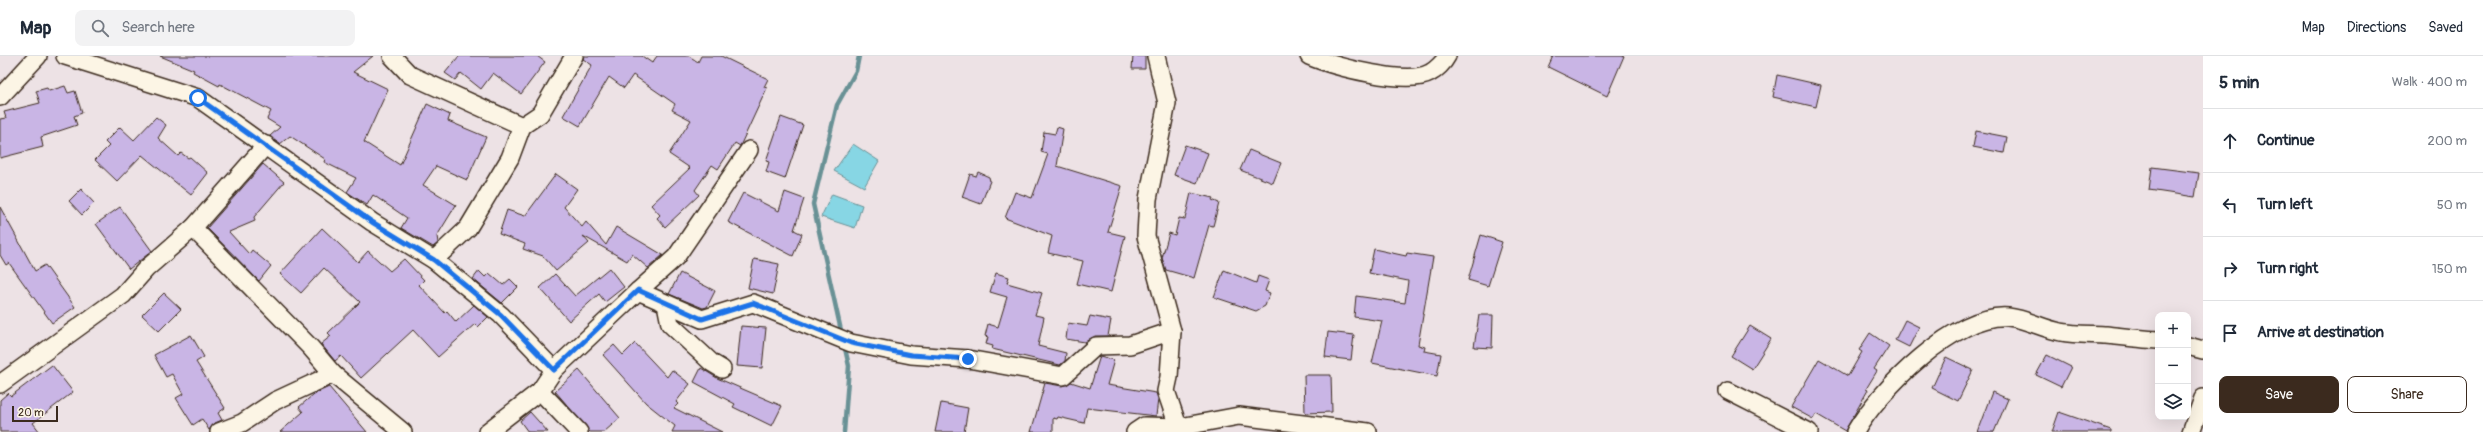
<!DOCTYPE html>
<meta charset="utf-8">
<style>
:root{--surface:#fff;--page:#f2f2f3;--text:#1f2937;--muted:#747a83;--line:#e0e1e3;--accent:#3b2a1e}
body{margin:0;font-family:Pangolin,sans-serif;background:var(--page);color:var(--text)}
.controls{position:absolute;right:12px;bottom:12px;display:grid;overflow:hidden;border-radius:8px;box-shadow:0 4px 16px #0002}
.controls button{width:36px;height:36px;display:grid;place-items:center;padding:0;border:0;border-bottom:1px solid var(--line);background:var(--surface);color:var(--text);font:20px sans-serif}
.scale{position:absolute;left:12px;bottom:10px;width:46px;box-sizing:border-box;padding-left:4px;border:2px solid #3b2a1e;border-top:0;font-size:11px;line-height:14px;white-space:nowrap;color:#3b2a1e;-webkit-text-stroke:3px #fcf5e5;paint-order:stroke}
.stop{position:absolute;width:12px;height:12px;margin:-9px;border:3px solid #1a73e8;border-radius:50%;background:#fff}
.stop.end{background:#1a73e8;border-color:#fff;box-shadow:0 1px 4px #0008}
.list{margin:0;padding:0;list-style:none}
h2{display:flex;justify-content:space-between;align-items:center;height:52px;margin:0;padding:0 16px;font-size:17px}
h2 small{font-size:13px;font-weight:400;color:var(--muted)}
.list li{display:grid;grid-template-columns:26px 1fr auto;gap:12px;align-items:center;box-sizing:border-box;height:64px;padding:0 16px;border-top:1px solid var(--line)}
.list b{display:block;font-size:15px;white-space:nowrap}
.list em{font-size:13px;font-style:normal;color:var(--muted)}
.actions{display:flex;gap:8px;padding:12px 16px}
.actions a{flex:1;padding:9px 0;border:1px solid var(--accent);border-radius:8px;text-align:center;font-size:14px;color:var(--accent)}
.actions .main{background:var(--accent);color:#fff}
.icon{flex:none;width:22px;height:22px;fill:none;stroke:currentColor;stroke-width:2;stroke-linecap:round;stroke-linejoin:round}
.map{position:relative;flex:none;width:2203px;height:376px;overflow:hidden}
header{display:flex;align-items:center;gap:24px;box-sizing:border-box;height:56px;padding:0 20px;background:var(--surface);border-bottom:1px solid var(--line)}
header strong{font-size:19px}
nav{display:flex;gap:22px;margin-inline-start:auto;font-size:14px}
.search{width:280px;height:36px;background:var(--page);display:flex;align-items:center;gap:10px;box-sizing:border-box;padding:0 14px;border-radius:8px;color:var(--muted);font-size:15px}
main{display:flex}
aside{flex:1;background:var(--surface)}
.map>svg:first-child{display:block}
.water{fill:#87d6e4;stroke:#699195}
.lines{fill:none;stroke-linecap:round;stroke-linejoin:round}
.stream{stroke:#699195;stroke-width:4.5}
.building{fill:#c9b5e5;stroke:#3b2a1e}
.minor-casing{stroke:#3b2a1e;stroke-width:20}
.minor{stroke:#fcf5e5;stroke-width:17}
.route{stroke:#1a73e8;stroke-width:5}
</style>
<header>
<strong>Map</strong>
<div class="search"><svg class="icon" aria-label="search" viewBox="0 0 24 24"><circle cx="10" cy="10" r="6"/><path d="M15 15l6 6"/></svg>Search here</div>
<nav><a>Map</a><a>Directions</a><a>Saved</a></nav>
</header>
<main>
<div class="map">
<svg width="2203" height="376" viewBox="0 0 2203 376">
<rect width="100%" height="100%" fill="#ede2e5"/>
<filter id="ink" filterUnits="userSpaceOnUse"><feTurbulence type="fractalNoise" baseFrequency=".025" numOctaves="2"/><feDisplacementMap in="SourceGraphic" scale="8" xChannelSelector="R" yChannelSelector="G"/><feConvolveMatrix kernelMatrix="1 2 1 2 8 2 1 2 1" color-interpolation-filters="sRGB"/></filter>
<g filter="url(#ink)">
<!-- water -->
<g class="water">
<path d="M853,88L879,105L864,131L834,115Z"/>
<path d="M832,138L862,149L855,172L821,161Z"/>
</g>
<g class="lines">
<!-- stream -->
<g class="stream">
<path d="M842,279L813,148L837,49L856,15L859,0"/>
<path d="M844,288L849,310L844,376"/>
</g>
</g>
<!-- building -->
<g class="building">
<path d="M160,0H373L353,16L388,33L364,86L400,109L427,48L450,59L448,65L486,81L467,124L436,110L423,129L456,149L437,180L438,187L433,191L401,172L407,162L373,139L367,149L347,136L356,122L324,106L325,103L290,80L280,88L274,84L270,80L280,71L267,63L271,55L220,28L219,30L193,16L194,14Z"/>
<path d="M459,0H537L545,6L521,38L493,17L481,33L461,17L455,24L445,17Z"/>
<path d="M584,0H642L652,7L657,0H689L698,6L701,0H721L768,23L764,31L767,32L741,88L740,90L735,87L718,113L712,109L695,134L699,139L665,171L657,162L660,159L651,149L690,112L669,98L691,64L672,54L675,48L633,19L624,32L609,21L580,70L563,60L592,9L583,3Z"/>
<path d="M1133,0H1145V13H1132Z"/>
<path d="M1553,0H1624L1607,40L1548,11Z"/>
<path d="M1777,19L1821,29L1816,51L1773,41Z"/>
<path d="M65,30L68,37L75,35L82,57L74,60L77,69L41,81L43,91L0,102V63L6,62L4,56L40,47L36,35L47,32L49,35Z"/>
<path d="M156,61L166,69L158,82L178,100L181,97L188,102L190,101L208,117L191,139L142,99L117,125L95,104L109,90L105,86L120,71L134,84Z"/>
<path d="M781,61L803,69L785,123L766,116L769,106L766,105Z"/>
<path d="M1057,71L1063,73L1057,110L1122,130L1108,176L1125,180L1111,236L1077,228L1083,205L1048,197L1052,180L1005,162L1015,136L1032,142L1048,98L1041,96L1044,76L1055,78Z"/>
<path d="M1976,75L2007,81L2004,97L1973,91Z"/>
<path d="M1185,89L1208,97L1197,127L1174,119Z"/>
<path d="M1249,94L1281,107L1273,127L1240,114Z"/>
<path d="M263,108L284,126L254,161L255,165L229,176L249,198L252,194L271,210L259,225L207,172Z"/>
<path d="M2152,111L2199,117L2195,141L2149,134Z"/>
<path d="M978,116L989,121L990,125L981,148L962,141L970,118L976,120Z"/>
<path d="M556,118L577,133L564,151L582,171L586,166L606,189L616,171L663,199L648,212L632,198L627,205L583,180L589,187L556,215L543,200L523,193L525,188L499,178L507,154L525,160Z"/>
<path d="M81,133L94,147L82,159L69,145Z"/>
<path d="M785,136L804,143L794,174L802,178L793,200L728,166L743,137L779,155Z"/>
<path d="M1191,137L1213,142L1212,144L1219,147L1213,170L1209,169L1194,222L1166,214L1162,202L1169,177L1175,179L1179,162L1185,163Z"/>
<path d="M0,151L35,215L45,209L75,251L52,267L9,207L6,209L0,199Z"/>
<path d="M120,151L152,195L129,213L96,168Z"/>
<path d="M322,172L358,206L368,195L390,215L404,203L424,224L419,229L445,257L447,255L456,266L474,249L488,261L478,271L475,268L438,301L413,274L361,322L341,300L335,305L321,288L331,280L328,277L360,246L324,212L301,237L280,218Z"/>
<path d="M1481,179L1502,186L1488,230L1468,224Z"/>
<path d="M1374,193L1406,200L1407,197L1433,201L1418,289L1425,291L1424,295L1441,298L1437,320L1372,307L1382,265L1354,261L1356,240L1405,247L1408,225L1369,217Z"/>
<path d="M754,203L779,208L773,238L748,232Z"/>
<path d="M609,212L624,231L605,246L599,238L569,265L540,232L555,218L575,240Z"/>
<path d="M1224,214L1256,227L1258,220L1269,224L1265,235L1270,237L1265,250L1256,255L1214,241Z"/>
<path d="M479,215L485,221L489,217L503,229L510,223L518,231L502,247L473,223Z"/>
<path d="M680,217L715,235L707,251L703,252L669,238Z"/>
<path d="M996,217L1009,221L1007,227L1042,237L1035,259L1044,261L1038,290L1066,297L1065,305L1060,309L992,293L993,290L986,288L988,281L985,280L988,268L998,271L1007,241L990,236Z"/>
<path d="M164,237L181,253L159,275L142,259Z"/>
<path d="M1479,259H1493L1492,292L1474,291Z"/>
<path d="M1090,260L1111,264L1108,280H1095L1085,286L1066,283L1068,267L1087,270Z"/>
<path d="M1905,264L1919,271L1909,291L1895,284Z"/>
<path d="M741,270L766,272L762,312L737,310Z"/>
<path d="M1750,270L1771,283L1752,313L1731,300Z"/>
<path d="M1328,276L1354,279L1351,304L1325,301Z"/>
<path d="M1870,277L1889,290L1874,313L1877,315L1866,333L1868,334L1845,375L1816,358L1813,363L1791,351L1819,303L1848,320L1862,296L1859,294Z"/>
<path d="M191,279L204,301L196,306L225,352L218,357L222,364L215,367L209,374L202,363L193,369L176,342L183,338L172,318L166,321L154,299Z"/>
<path d="M635,287L667,321L672,314L690,328L676,346L678,348L674,352L722,376H672L675,370L646,347L603,299L614,289L623,299Z"/>
<path d="M2047,299L2071,311L2061,331L2036,319Z"/>
<path d="M1100,300L1114,304L1107,329L1156,337L1158,343L1156,360L1087,352L1084,367L1058,361L1057,363L1053,362V376H1031L1045,327L1062,330L1071,326L1090,332Z"/>
<path d="M1946,301L1973,314L1958,345L1932,332Z"/>
<path d="M52,309L73,336L33,367L40,376H0V344L8,337L11,340Z"/>
<path d="M701,312L717,322L782,350L772,370L733,351L735,348L694,326Z"/>
<path d="M579,314L620,362L604,376H590L555,335Z"/>
<path d="M1304,319H1331L1332,356L1305,357Z"/>
<path d="M329,331L367,376H280L303,356L299,351L314,338Z"/>
<path d="M1992,336L2008,343L1994,376H1977Z"/>
<path d="M941,347L968,352L964,376H935Z"/>
<path d="M530,356L548,376H528L520,365Z"/>
<path d="M2059,356L2111,374V376H2052Z"/>
</g>
<g class="lines">
<defs>
<g id="minor">
<path d="M65,0L198,42L372,166L434,204L501,259L554,314"/>
<path d="M392,0L410,19L522,70L540,58L574,0"/>
<path d="M1156,0L1167,47L1148,143L1146,180L1172,275L1169,321L1166,335L1180,376"/>
<path d="M1309,0C1332,10 1407,30 1430,17C1436,14 1444,6 1447,0"/>
<path d="M0,41L38,0"/>
<path d="M193,172L311,292L333,318L403,376"/>
<path d="M434,204L468,172L510,102L522,70"/>
<path d="M638,235L676,201L749,94"/>
<path d="M666,248L670,268L712,307L722,313"/>
<path d="M2188,290L2203,294"/>
<path d="M0,328L123,239L146,213L193,172L266,89"/>
<path d="M540,335L579,376"/>
<path d="M1728,335L1809,376"/>
<path d="M219,376L242,367L275,345L333,318"/>
<path d="M487,376L540,335L554,314L638,235L702,263L753,247L851,287L911,299L968,303L1063,320L1096,290L1130,289L1172,275"/>
<path d="M1135,376L1144,370L1180,371L1239,360L1368,376"/>
<path d="M1855,376C1879,334 1956,257 2008,261C2027,263 2043,273 2061,276C2076,279 2092,278 2106,279C2124,281 2141,283 2158,284"/>
<path d="M2191,376L2203,342"/>
</g>
</defs>
<!-- minor casing -->
<use href="#minor" class="minor-casing"/>
<!-- minor -->
<use href="#minor" class="minor"/>
</g>
</g>
<g class="lines" filter="url(#ink)">
<!-- route -->
<path class="route" d="M198,42L372,166L434,204L501,259L554,314L638,234L702,263L753,247L851,287L911,299L968,303"/>
</g>
</svg>
<div class="controls">
<button>+</button>
<button>−</button>
<button><svg class="icon" aria-label="layers" viewBox="0 0 24 24"><path d="M12 4l9 5-9 5-9-5zM3 14l9 5 9-5"/></svg></button>
</div>
<div class="scale">20 m</div>
<div class="stop" style="left:198px;top:42px"></div>
<div class="stop end" style="left:968px;top:303px"></div>
</div>
<aside>
<h2>5 min<small>Walk · 400 m</small></h2>
<ul class="list">
<li><svg class="icon" aria-label="ahead" viewBox="0 0 24 24"><path d="M12 20V5M6 11l6-6 6 6"/></svg><div><b>Continue</b></div><em>200 m</em></li>
<li><svg class="icon" aria-label="left" viewBox="0 0 24 24"><path d="M17 20v-9H6M10 6l-5 5 5 5"/></svg><div><b>Turn left</b></div><em>50 m</em></li>
<li><svg class="icon" aria-label="right" viewBox="0 0 24 24"><path d="M7 20v-9h11M14 6l5 5-5 5"/></svg><div><b>Turn right</b></div><em>150 m</em></li>
<li><svg class="icon" aria-label="arrive" viewBox="0 0 24 24"><path d="M6 21V4h12l-3 4 3 4H6"/></svg><div><b>Arrive at destination</b></div></li>
</ul>
<div class="actions"><a class="main">Save</a><a>Share</a></div>
</aside>
</main>
